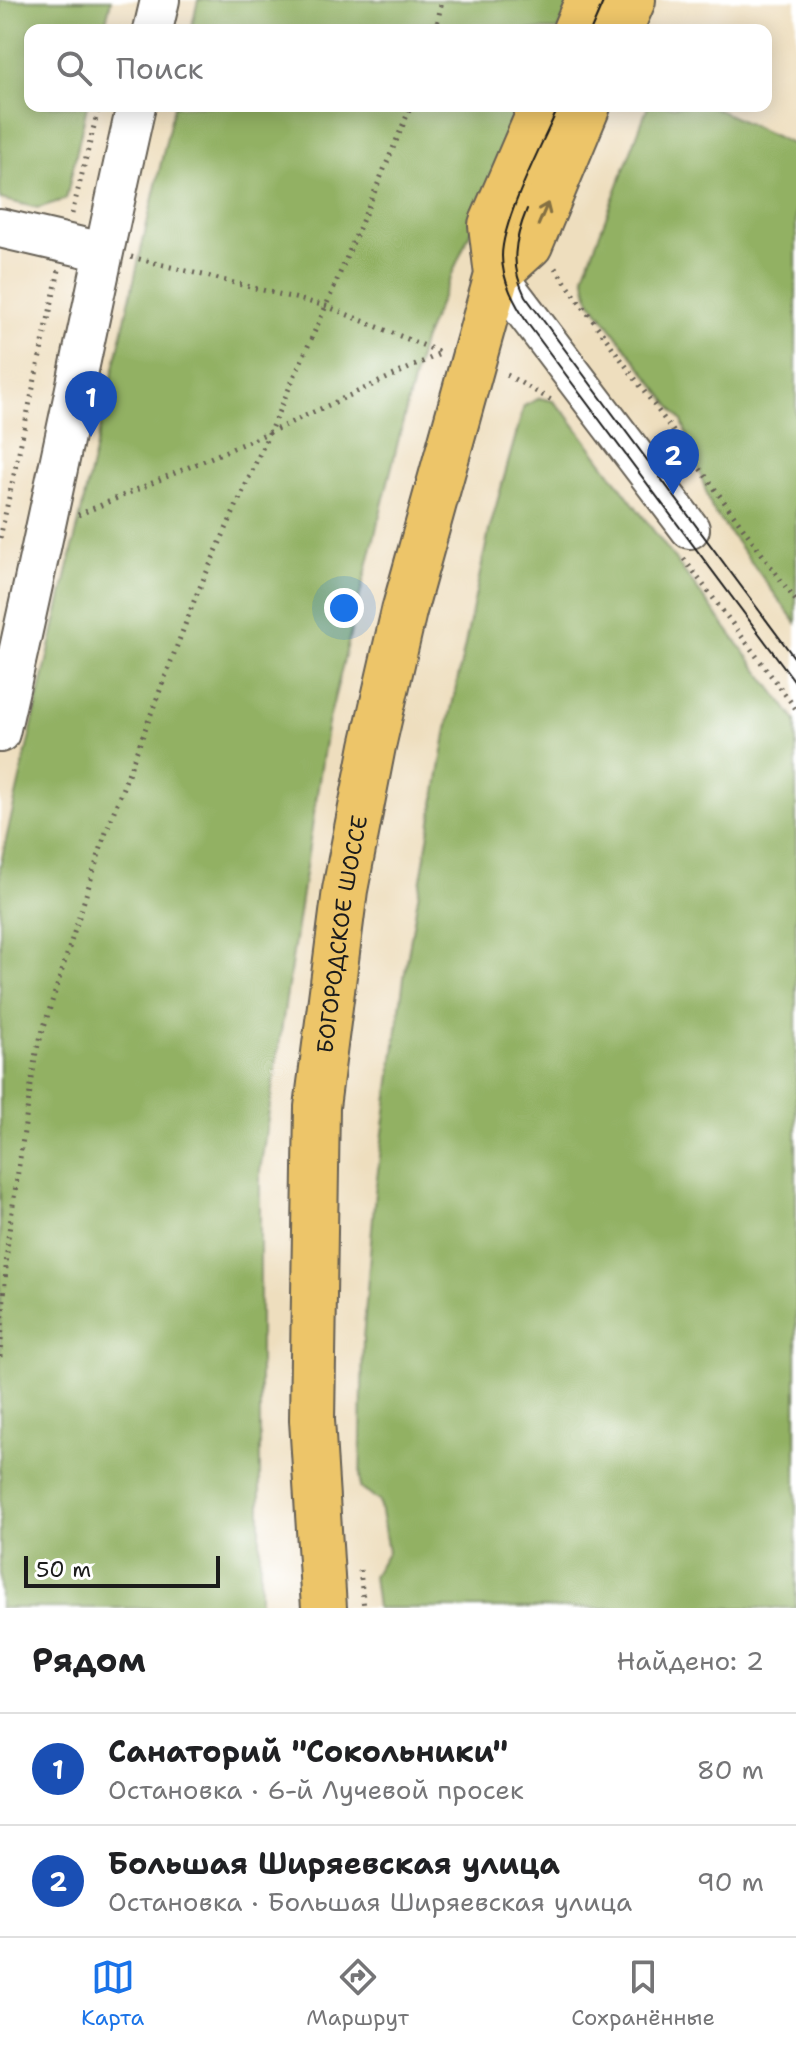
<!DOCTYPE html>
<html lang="ru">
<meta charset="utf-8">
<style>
:root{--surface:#fff;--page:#f6f6f6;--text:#202124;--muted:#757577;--line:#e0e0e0;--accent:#1a73e8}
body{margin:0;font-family:"Shantell Sans",sans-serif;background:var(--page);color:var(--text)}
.scale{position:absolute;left:24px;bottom:20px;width:196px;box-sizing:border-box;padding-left:8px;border:4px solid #1c1c1c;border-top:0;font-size:22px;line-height:28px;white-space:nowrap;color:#1c1c1c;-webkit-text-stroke:6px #fff;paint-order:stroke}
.you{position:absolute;left:344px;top:608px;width:28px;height:28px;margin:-20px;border:6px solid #fff;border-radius:50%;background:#1a73e8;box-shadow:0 0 0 12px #1a73e833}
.badge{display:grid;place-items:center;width:52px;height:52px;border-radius:50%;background:var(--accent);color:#fff;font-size:26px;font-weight:700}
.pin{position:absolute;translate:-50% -66px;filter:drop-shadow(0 2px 4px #0008)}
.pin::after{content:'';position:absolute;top:42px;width:28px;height:24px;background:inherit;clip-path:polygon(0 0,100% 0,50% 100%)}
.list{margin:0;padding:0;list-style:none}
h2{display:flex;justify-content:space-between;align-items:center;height:104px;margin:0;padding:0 32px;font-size:34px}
h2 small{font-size:26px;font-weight:400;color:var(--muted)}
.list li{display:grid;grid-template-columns:52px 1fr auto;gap:24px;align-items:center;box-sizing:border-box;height:112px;padding:0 32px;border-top:2px solid var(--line)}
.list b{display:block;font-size:30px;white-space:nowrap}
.list p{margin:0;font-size:26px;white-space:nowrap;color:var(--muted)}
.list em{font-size:26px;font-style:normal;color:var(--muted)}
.icon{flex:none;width:44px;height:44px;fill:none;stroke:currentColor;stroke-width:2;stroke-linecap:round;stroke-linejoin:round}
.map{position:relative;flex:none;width:796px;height:1608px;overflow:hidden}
.search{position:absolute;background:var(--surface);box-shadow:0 4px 20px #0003;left:24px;right:24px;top:24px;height:88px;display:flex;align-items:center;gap:20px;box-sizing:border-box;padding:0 28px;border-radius:16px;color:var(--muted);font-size:30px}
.sheet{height:328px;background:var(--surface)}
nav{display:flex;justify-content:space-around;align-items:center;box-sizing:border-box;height:112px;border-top:2px solid var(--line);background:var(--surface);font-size:22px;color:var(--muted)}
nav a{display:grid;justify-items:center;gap:4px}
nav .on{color:var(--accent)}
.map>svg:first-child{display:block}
.forest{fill:#92b164;stroke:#576640;stroke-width:2}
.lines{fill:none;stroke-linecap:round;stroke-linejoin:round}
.minor-casing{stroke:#666055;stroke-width:42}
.major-casing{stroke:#666055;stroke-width:48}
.path{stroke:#666055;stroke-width:5;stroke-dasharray:2 6;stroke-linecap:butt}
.minor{stroke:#fff;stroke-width:38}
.major{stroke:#edc569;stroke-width:44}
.tram{stroke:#1c1c1c;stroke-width:2}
.oneway{stroke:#847042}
.labels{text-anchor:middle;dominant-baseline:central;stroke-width:8;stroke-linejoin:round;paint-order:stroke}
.street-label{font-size:22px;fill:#1c1c1c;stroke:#fff}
</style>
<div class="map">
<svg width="796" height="1608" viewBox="0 0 796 1608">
<rect width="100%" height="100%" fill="#fff"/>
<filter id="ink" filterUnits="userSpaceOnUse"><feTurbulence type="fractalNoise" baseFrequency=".0125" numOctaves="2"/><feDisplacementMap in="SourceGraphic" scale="16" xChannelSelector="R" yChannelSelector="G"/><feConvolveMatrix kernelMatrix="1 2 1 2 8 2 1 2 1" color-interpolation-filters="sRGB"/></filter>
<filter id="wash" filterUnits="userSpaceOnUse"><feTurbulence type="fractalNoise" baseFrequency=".006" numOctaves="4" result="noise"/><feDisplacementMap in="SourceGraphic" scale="32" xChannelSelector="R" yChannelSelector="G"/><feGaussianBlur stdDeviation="1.8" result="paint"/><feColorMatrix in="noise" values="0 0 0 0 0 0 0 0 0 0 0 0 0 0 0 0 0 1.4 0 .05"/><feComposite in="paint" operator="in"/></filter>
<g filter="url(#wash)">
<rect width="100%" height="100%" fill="#eedebe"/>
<!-- forest -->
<g class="forest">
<path d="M0,0H111L104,30H30V106H87L66,199L38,208L0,199Z"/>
<path d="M198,0H572L558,30H191Z"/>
<path d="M174,106H525L423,341L327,728L260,1171V1608H0V866Z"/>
<path d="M648,106H710L796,146V623L712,509L682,421L589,299L584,275Z"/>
<path d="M540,398L553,401L567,415L796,721V1608H377L373,1576L388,1551L379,1501L360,1488L363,1339L375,1192L404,978L446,734L489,531L524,406Z"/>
</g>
</g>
<g filter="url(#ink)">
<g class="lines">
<defs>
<g id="minor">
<path d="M153,30L160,0"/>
<path d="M0,228L103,252"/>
<path d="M497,275L690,529"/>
<path d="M0,733C48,525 89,315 136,106"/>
</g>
<g id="major">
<path d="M575,30L588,0"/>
<path d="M620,30L633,0"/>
<path d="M497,275L530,245L588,106"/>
<path id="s1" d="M324,1608L312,1420L317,1107L345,890L373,746L404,611L497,275L491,225L542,106"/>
</g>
</defs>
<!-- minor casing -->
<use href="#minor" class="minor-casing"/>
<!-- major casing -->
<use href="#major" class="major-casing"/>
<!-- path -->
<g class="path">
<path d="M436,30L442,0"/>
<path d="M72,214L99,106"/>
<path d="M131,257L326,306L442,353"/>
<path d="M555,268L796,601"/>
<path d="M507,375L551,400"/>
<path d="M78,515L270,432L442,353"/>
<path d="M0,538L59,270"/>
<path d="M684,559L796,709"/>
<path d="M0,1357L8,1238L36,1052L106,832L196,596L326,306L411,106"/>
<path d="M360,1570L364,1608"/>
</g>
<!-- minor -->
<use href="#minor" class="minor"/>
<!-- major -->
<use href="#major" class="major"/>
<!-- tram -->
<g class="tram">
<path d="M591,30L604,0"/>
<path d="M559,106C543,142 502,220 502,256C502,281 515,304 528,324L796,683"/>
<path d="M527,209C514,241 510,265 525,296L796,660"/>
</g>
</g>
<!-- one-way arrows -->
<defs><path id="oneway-shaft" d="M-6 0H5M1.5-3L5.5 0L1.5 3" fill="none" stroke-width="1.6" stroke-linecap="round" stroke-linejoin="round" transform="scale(2)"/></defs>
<use class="oneway" href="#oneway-shaft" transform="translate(543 214) rotate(-67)"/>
</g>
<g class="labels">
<!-- street labels -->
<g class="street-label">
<text stroke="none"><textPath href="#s1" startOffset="676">БОГОРОДСКОЕ ШОССЕ</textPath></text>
</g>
</g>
</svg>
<div class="scale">50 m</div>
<div class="you"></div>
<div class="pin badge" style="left:91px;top:437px;background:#1a4fb4">1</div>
<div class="pin badge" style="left:673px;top:495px;background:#1a4fb4">2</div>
<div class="search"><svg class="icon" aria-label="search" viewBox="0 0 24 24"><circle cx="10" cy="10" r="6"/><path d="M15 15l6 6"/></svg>Поиск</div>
</div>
<section class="sheet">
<h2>Рядом<small>Найдено: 2</small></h2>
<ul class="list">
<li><span class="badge" style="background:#1a4fb4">1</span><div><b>Санаторий &quot;Сокольники&quot;</b><p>Остановка · 6-й Лучевой просек</p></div><em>80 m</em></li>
<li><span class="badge" style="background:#1a4fb4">2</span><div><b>Большая Ширяевская улица</b><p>Остановка · Большая Ширяевская улица</p></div><em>90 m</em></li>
</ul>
</section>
<nav>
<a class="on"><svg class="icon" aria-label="map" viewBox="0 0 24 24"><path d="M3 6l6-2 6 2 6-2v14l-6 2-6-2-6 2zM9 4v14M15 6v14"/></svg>Карта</a>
<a><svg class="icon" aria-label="directions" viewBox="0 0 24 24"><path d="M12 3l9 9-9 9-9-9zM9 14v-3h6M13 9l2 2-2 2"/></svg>Маршрут</a>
<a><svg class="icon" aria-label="saved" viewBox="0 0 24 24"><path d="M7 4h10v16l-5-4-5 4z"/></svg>Сохранённые</a>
</nav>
